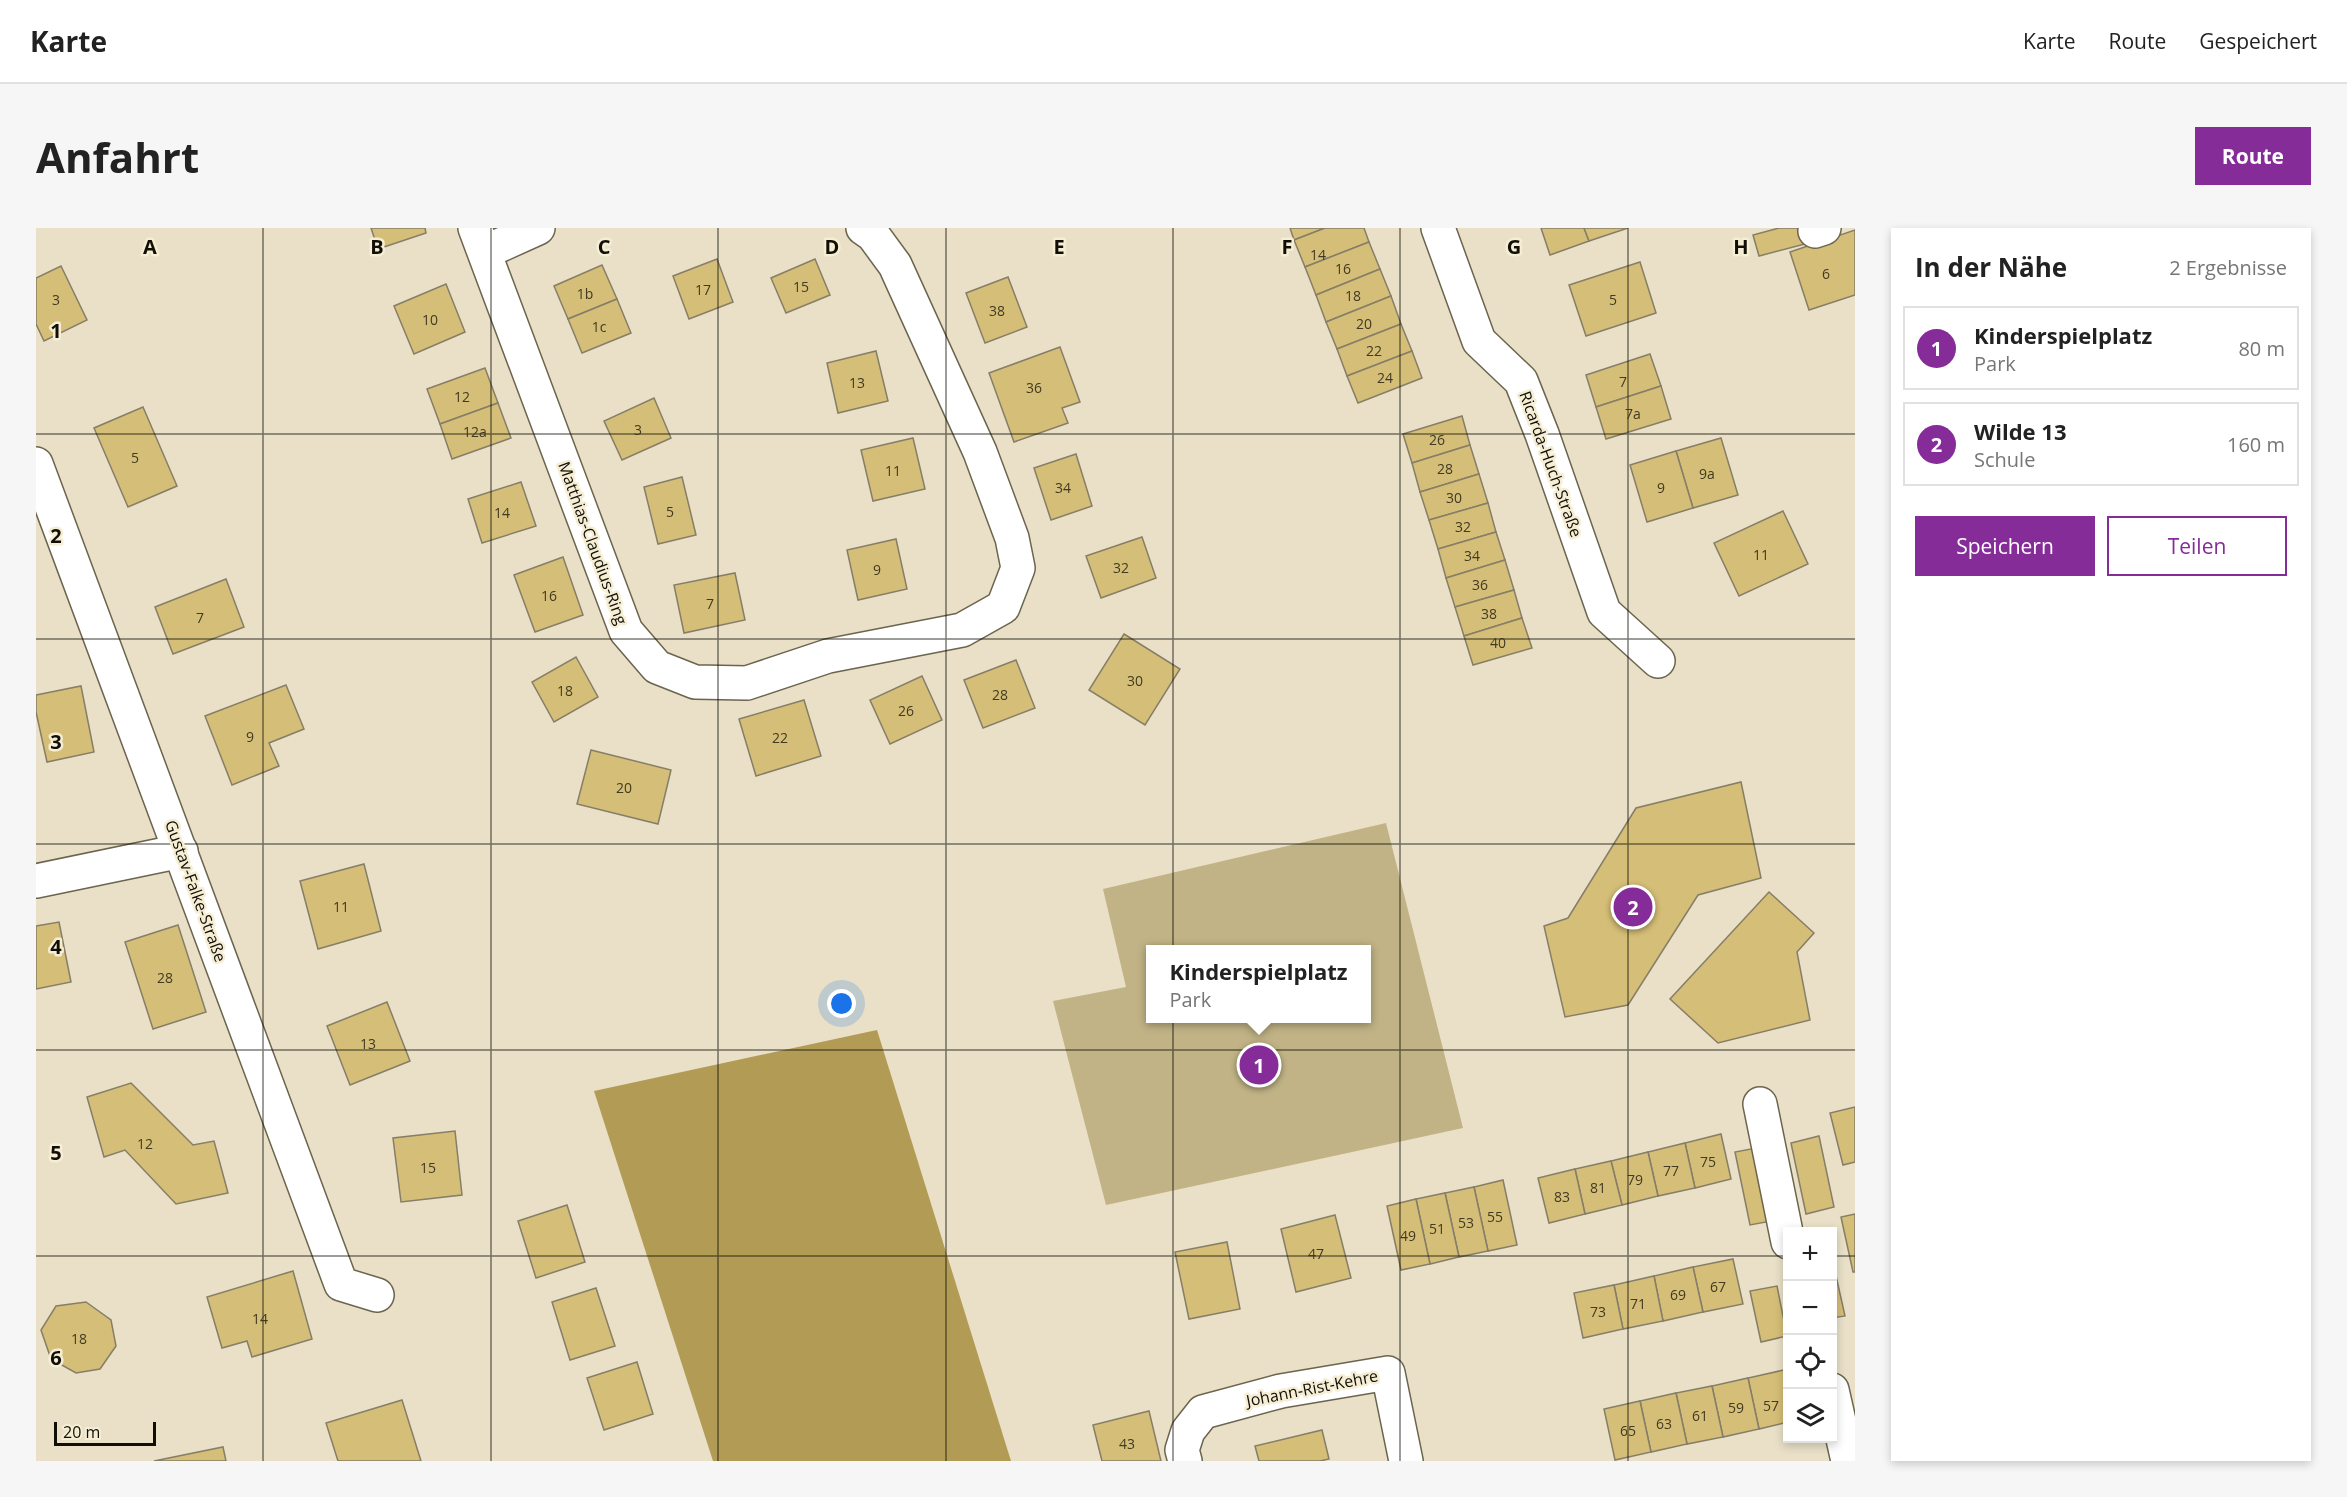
<!DOCTYPE html>
<html lang="de">
<meta charset="utf-8">
<style>
:root{--surface:#fff;--page:#f6f6f6;--text:#222;--muted:#767676;--line:#e0e0e0;--accent:#852c99}
body{margin:0;font-family:"Open Sans",sans-serif;background:var(--page);color:var(--text)}
.controls{position:absolute;right:18px;bottom:18px;display:grid;overflow:hidden;border-radius:0px;box-shadow:0 3px 9px #0003}
.controls button{width:54px;height:54px;display:grid;place-items:center;padding:0;border:0;border-bottom:2px solid var(--line);background:var(--surface);color:var(--text);font:30px sans-serif}
.scale{position:absolute;left:18px;bottom:15px;width:102px;box-sizing:border-box;padding-left:6px;border:3px solid #110e06;border-top:0;font-size:16px;line-height:21px;white-space:nowrap;color:#110e06;-webkit-text-stroke:4px #f6eed4;paint-order:stroke}
.you{position:absolute;left:806px;top:776px;width:21px;height:21px;margin:-15px;border:4px solid #fff;border-radius:50%;background:#1a73e8;box-shadow:0 0 0 9px #1a73e833}
.badge{display:grid;place-items:center;width:39px;height:39px;border-radius:50%;background:var(--accent);color:#fff;font-size:20px;font-weight:700}
.pin{position:absolute;translate:-50% -50%;border:3px solid #fff;box-shadow:0 2px 6px #0006}
.popup{position:absolute;left:1110px;top:717px;width:225px;height:78px;box-sizing:border-box;display:grid;place-content:center;border-radius:0px;background:var(--surface);filter:drop-shadow(0 2px 4px #0005);font-size:20px;white-space:nowrap;color:var(--muted)}
.popup b{font-size:22px;color:var(--text)}
.popup::after{content:'';position:absolute;left:50%;top:100%;margin-left:-12px;border:12px solid transparent;border-top-color:var(--surface)}
.list{margin:0;padding:0;list-style:none}
h2{display:flex;justify-content:space-between;align-items:center;height:78px;margin:0;padding:0 24px;font-size:26px}
h2 small{font-size:20px;font-weight:400;color:var(--muted)}
.list li{display:grid;grid-template-columns:39px 1fr auto;gap:18px;align-items:center;box-sizing:border-box;height:84px;margin:0 12px 12px;padding:0 12px;border:2px solid var(--line);border-radius:0px}
.list b{display:block;font-size:22px;white-space:nowrap}
.list p{margin:0;font-size:20px;white-space:nowrap;color:var(--muted)}
.list em{font-size:20px;font-style:normal;color:var(--muted)}
.actions{display:flex;gap:12px;padding:18px 24px}
.actions a{flex:1;padding:14px 0;border:2px solid var(--accent);border-radius:0px;text-align:center;font-size:21px;color:var(--accent)}
.actions .main{background:var(--accent);color:#fff}
.icon{flex:none;width:33px;height:33px;fill:none;stroke:currentColor;stroke-width:2;stroke-linecap:round;stroke-linejoin:round}
.map{position:relative;flex:none;width:1819px;height:1233px;overflow:hidden;border-radius:0px}
header{display:flex;align-items:center;gap:36px;box-sizing:border-box;height:84px;padding:0 30px;background:var(--surface);border-bottom:2px solid var(--line)}
header strong{font-size:28px}
nav{display:flex;gap:33px;margin-inline-start:auto;font-size:21px}
.intro{display:flex;align-items:center;justify-content:space-between;box-sizing:border-box;height:144px;padding:0 36px}
h1{margin:0;font-size:42px}
.button{padding:15px 27px;border-radius:0px;background:var(--accent);color:#fff;font-size:21px;font-weight:700}
main{display:flex;gap:36px;padding:0 36px}
aside{flex:1;background:var(--surface);border-radius:0px;box-shadow:0 3px 9px #0003}
.map>svg:first-child{display:block}
.green{fill:#c1b386;fill-rule:evenodd}
.forest{fill:#b29b54}
.building{fill:#d5be77;stroke:#867e67;stroke-width:1.5}
.lines{fill:none;stroke-linecap:round;stroke-linejoin:round}
.minor-casing{stroke:#6b644e;stroke-width:36}
.minor{stroke:#fff;stroke-width:33}
.grid{fill:none;stroke:#110e06;stroke-width:1.5;stroke-opacity:0.55}
.labels{text-anchor:middle;dominant-baseline:central;stroke-width:5;stroke-linejoin:round;paint-order:stroke}
.number-label{font-size:14px;fill:#423a22}
.street-label{font-size:16px;fill:#110e06;stroke:#f6eed4}
.grid-label{font-size:20px;text-anchor:middle;font-weight:bold;fill:#110e06;stroke:#f6eed4;stroke-width:5;stroke-linejoin:round;paint-order:stroke}
</style>
<header>
<strong>Karte</strong>
<nav><a>Karte</a><a>Route</a><a>Gespeichert</a></nav>
</header>
<div class="intro"><h1>Anfahrt</h1><a class="button">Route</a></div>
<main>
<div class="map">
<svg width="1819" height="1233" viewBox="0 0 1819 1233">
<rect width="100%" height="100%" fill="#e9e0c7"/>
<!-- green -->
<path class="green" d="M1350,595L1427,900L1070,977L1017,773L1090,759L1067,661ZM1115,722H1331V790H1115Z"/>
<!-- forest -->
<path class="forest" d="M841,802L975,1233H677L558,863Z"/>
<!-- building -->
<g class="building">
<path d="M335,0H389L390,5L342,21Z"/>
<path d="M1254,0H1289L1258,12Z"/>
<path d="M1289,0H1328L1333,14L1269,39L1258,12Z"/>
<path d="M1505,0H1548L1553,13L1514,27Z"/>
<path d="M1548,0H1592L1553,13Z"/>
<path d="M1743,0H1764L1769,16L1723,28L1717,7Z"/>
<path d="M1819,2V67L1773,82L1754,24Z"/>
<path d="M1333,14L1344,41L1280,67L1269,39Z"/>
<path d="M681,31L697,74L653,91L637,48Z"/>
<path d="M779,31L794,67L750,85L735,50Z"/>
<path d="M1604,34L1620,85L1550,108L1533,57Z"/>
<path d="M566,37L581,71L532,91L518,58Z"/>
<path d="M25,38L51,92L8,113L0,96V50Z"/>
<path d="M1344,41L1355,68L1290,94L1280,67Z"/>
<path d="M972,49L991,99L949,115L930,65Z"/>
<path d="M410,56L429,104L378,126L358,78Z"/>
<path d="M1355,68L1365,96L1301,121L1290,94Z"/>
<path d="M581,71L595,105L546,125L532,91Z"/>
<path d="M1365,96L1376,123L1311,148L1301,121Z"/>
<path d="M1024,119L1044,174L1026,180L1032,195L978,214L953,145Z"/>
<path d="M840,123L852,173L802,185L791,135Z"/>
<path d="M1376,123L1386,150L1322,175L1311,148Z"/>
<path d="M1614,126L1625,158L1560,179L1550,147Z"/>
<path d="M449,140L462,175L404,196L391,161Z"/>
<path d="M1625,158L1635,191L1570,211L1560,179Z"/>
<path d="M618,170L635,210L586,232L568,193Z"/>
<path d="M462,175L475,210L416,231L404,196Z"/>
<path d="M107,179L141,258L92,279L58,200Z"/>
<path d="M1426,188L1434,217L1376,235L1367,206Z"/>
<path d="M877,210L889,261L837,273L825,222Z"/>
<path d="M1685,210L1702,267L1657,280L1640,223Z"/>
<path d="M1434,217L1443,246L1384,264L1376,235Z"/>
<path d="M1640,223L1657,280L1611,294L1594,237Z"/>
<path d="M1040,226L1056,278L1015,292L998,240Z"/>
<path d="M1443,246L1452,275L1393,292L1384,264Z"/>
<path d="M646,249L660,307L622,316L608,259Z"/>
<path d="M485,254L500,298L446,315L432,271Z"/>
<path d="M1452,275L1460,304L1402,321L1393,292Z"/>
<path d="M1747,283L1772,336L1703,368L1678,315Z"/>
<path d="M1460,304L1469,332L1410,350L1402,321Z"/>
<path d="M1106,309L1120,350L1065,370L1050,328Z"/>
<path d="M860,311L871,361L822,372L811,322Z"/>
<path d="M527,329L547,387L499,404L478,347Z"/>
<path d="M1469,332L1478,362L1419,379L1410,350Z"/>
<path d="M699,345L709,392L648,405L638,357Z"/>
<path d="M190,351L208,399L137,426L119,379Z"/>
<path d="M1478,362L1486,390L1428,408L1419,379Z"/>
<path d="M1486,390L1496,420L1437,437L1428,408Z"/>
<path d="M1088,406L1144,441L1109,497L1053,462Z"/>
<path d="M540,429L562,469L518,494L496,454Z"/>
<path d="M980,432L999,480L947,500L928,452Z"/>
<path d="M886,448L906,492L854,516L834,472Z"/>
<path d="M250,457L268,501L233,515L243,538L196,557L169,488Z"/>
<path d="M45,458L58,524L11,534L0,484V467Z"/>
<path d="M768,472L785,528L720,548L703,491Z"/>
<path d="M555,522L635,542L622,596L541,576Z"/>
<path d="M1705,554L1725,650L1662,667L1592,777L1529,789L1508,698L1532,690L1600,580Z"/>
<path d="M328,636L345,703L282,721L264,653Z"/>
<path d="M1733,664L1778,705L1761,724L1774,792L1682,815L1634,771Z"/>
<path d="M23,694L35,754L0,761V698Z"/>
<path d="M142,697L170,784L117,801L89,714Z"/>
<path d="M351,774L374,833L314,857L291,798Z"/>
<path d="M95,855L157,917L178,913L192,965L140,976L89,922L68,929L51,869Z"/>
<path d="M1819,879V934L1807,937L1794,885Z"/>
<path d="M419,903L426,967L365,974L357,910Z"/>
<path d="M1685,906L1695,951L1659,960L1649,915Z"/>
<path d="M1783,908L1798,979L1770,986L1755,915Z"/>
<path d="M1649,915L1659,960L1622,968L1612,924Z"/>
<path d="M1725,919L1741,992L1714,997L1699,924Z"/>
<path d="M1612,924L1622,968L1586,977L1575,933Z"/>
<path d="M1575,933L1586,977L1549,986L1539,941Z"/>
<path d="M1539,941L1549,986L1513,995L1502,950Z"/>
<path d="M1467,952L1481,1017L1452,1023L1438,959Z"/>
<path d="M1438,959L1452,1023L1423,1029L1409,965Z"/>
<path d="M1409,965L1423,1029L1394,1036L1380,971Z"/>
<path d="M1380,971L1394,1036L1365,1042L1351,978Z"/>
<path d="M531,977L549,1034L500,1050L482,993Z"/>
<path d="M1819,986V1044H1817L1805,989Z"/>
<path d="M1299,987L1315,1050L1260,1064L1245,1001Z"/>
<path d="M1191,1014L1204,1081L1153,1091L1139,1024Z"/>
<path d="M1796,1030L1809,1088L1796,1090Z"/>
<path d="M1697,1031L1707,1076L1667,1084L1657,1039Z"/>
<path d="M1657,1039L1667,1084L1627,1093L1618,1048Z"/>
<path d="M257,1043L276,1111L216,1129L211,1113L186,1120L171,1069Z"/>
<path d="M1618,1048L1627,1093L1587,1101L1578,1057Z"/>
<path d="M1578,1057L1587,1101L1547,1110L1538,1065Z"/>
<path d="M1741,1058L1751,1108L1725,1114L1714,1063Z"/>
<path d="M560,1060L579,1118L534,1132L516,1074Z"/>
<path d="M50,1074L75,1092L80,1118L64,1141L40,1145L15,1131L5,1102L20,1078Z"/>
<path d="M601,1134L617,1186L568,1202L551,1150Z"/>
<path d="M1748,1142L1752,1159V1194L1723,1201L1712,1150Z"/>
<path d="M1712,1150L1723,1201L1687,1209L1676,1158Z"/>
<path d="M1676,1158L1687,1209L1651,1216L1640,1165Z"/>
<path d="M1640,1165L1651,1216L1615,1224L1604,1173Z"/>
<path d="M366,1172L385,1233H302L290,1195Z"/>
<path d="M1604,1173L1615,1224L1579,1232L1568,1181Z"/>
<path d="M1113,1183L1125,1233H1066L1057,1197Z"/>
<path d="M1286,1202L1293,1231L1284,1233H1223L1219,1218Z"/>
<path d="M187,1219L190,1233H118Z"/>
</g>
<g class="lines">
<defs>
<g id="minor">
<path d="M439,0L590,403L621,439L659,454L711,455L792,428L926,402L967,379L982,340L976,310L944,224L859,37L837,7L827,0"/>
<path d="M1402,0L1443,113L1485,153L1506,206L1568,384L1622,433"/>
<path d="M1779,3L1788,0"/>
<path d="M449,24L502,0"/>
<path d="M0,236L305,1056L341,1067"/>
<path d="M0,653L145,623"/>
<path d="M1724,876L1752,1014"/>
<path d="M1796,1162L1812,1233"/>
<path d="M1149,1233L1146,1222L1152,1203L1167,1184L1245,1163L1352,1145L1370,1233"/>
</g>
</defs>
<!-- minor casing -->
<use href="#minor" class="minor-casing"/>
<!-- minor -->
<use href="#minor" class="minor"/>
</g>
<!-- grid -->
<path class="grid" d="M227,0V1233M455,0V1233M682,0V1233M910,0V1233M1137,0V1233M1364,0V1233M1592,0V1233M0,206H1819M0,411H1819M0,616H1819M0,822H1819M0,1028H1752M1796,1028H1819"/>
<g class="labels">
<!-- number labels -->
<g class="number-label">
<text x="1282" y="26">14</text>
<text x="1307" y="40">16</text>
<text x="1790" y="45">6</text>
<text x="765" y="58">15</text>
<text x="667" y="61">17</text>
<text x="549" y="65">1b</text>
<text x="1317" y="67">18</text>
<text x="20" y="71">3</text>
<text x="1577" y="71">5</text>
<text x="961" y="82">38</text>
<text x="394" y="91">10</text>
<text x="1328" y="95">20</text>
<text x="563" y="98">1c</text>
<text x="1338" y="122">22</text>
<text x="1349" y="149">24</text>
<text x="1587" y="153">7</text>
<text x="821" y="154">13</text>
<text x="998" y="159">36</text>
<text x="426" y="168">12</text>
<text x="1597" y="185">7a</text>
<text x="602" y="201">3</text>
<text x="439" y="203">12a</text>
<text x="1401" y="211">26</text>
<text x="99" y="229">5</text>
<text x="1409" y="240">28</text>
<text x="857" y="242">11</text>
<text x="1671" y="245">9a</text>
<text x="1027" y="259">34</text>
<text x="1625" y="259">9</text>
<text x="1418" y="269">30</text>
<text x="634" y="283">5</text>
<text x="466" y="284">14</text>
<text x="1427" y="298">32</text>
<text x="1725" y="326">11</text>
<text x="1436" y="327">34</text>
<text x="1085" y="339">32</text>
<text x="841" y="341">9</text>
<text x="1444" y="356">36</text>
<text x="513" y="367">16</text>
<text x="674" y="375">7</text>
<text x="1453" y="385">38</text>
<text x="164" y="389">7</text>
<text x="1462" y="414">40</text>
<text x="1099" y="452">30</text>
<text x="529" y="462">18</text>
<text x="964" y="466">28</text>
<text x="870" y="482">26</text>
<text x="214" y="508">9</text>
<text x="744" y="509">22</text>
<text x="588" y="559">20</text>
<text x="305" y="678">11</text>
<text x="129" y="749">28</text>
<text x="332" y="815">13</text>
<text x="109" y="915">12</text>
<text x="1672" y="933">75</text>
<text x="392" y="939">15</text>
<text x="1635" y="942">77</text>
<text x="1599" y="951">79</text>
<text x="1562" y="959">81</text>
<text x="1526" y="968">83</text>
<text x="1459" y="988">55</text>
<text x="1430" y="994">53</text>
<text x="1401" y="1000">51</text>
<text x="1372" y="1007">49</text>
<text x="1280" y="1025">47</text>
<text x="1682" y="1058">67</text>
<text x="1642" y="1066">69</text>
<text x="1602" y="1075">71</text>
<text x="1562" y="1083">73</text>
<text x="224" y="1090">14</text>
<text x="43" y="1110">18</text>
<text x="1735" y="1177">57</text>
<text x="1700" y="1179">59</text>
<text x="1664" y="1187">61</text>
<text x="1628" y="1195">63</text>
<text x="1592" y="1202">65</text>
<text x="1091" y="1215">43</text>
</g>
<!-- street labels -->
<g class="street-label">
<text transform="translate(1515 236) rotate(70)">Ricarda-Huch-Straße</text>
<text transform="translate(557 315) rotate(70)">Matthias-Claudius-Ring</text>
<text transform="translate(160 663) rotate(70)">Gustav-Falke-Straße</text>
<text transform="translate(1276 1160) rotate(-11)">Johann-Rist-Kehre</text>
</g>
</g>
<g class="grid-label">
<text x="114" y="26">A</text>
<text x="341" y="26">B</text>
<text x="568" y="26">C</text>
<text x="796" y="26">D</text>
<text x="1023" y="26">E</text>
<text x="1251" y="26">F</text>
<text x="1478" y="26">G</text>
<text x="1705" y="26">H</text>
<text x="20" y="110">1</text>
<text x="20" y="315">2</text>
<text x="20" y="521">3</text>
<text x="20" y="726">4</text>
<text x="20" y="932">5</text>
<text x="20" y="1137">6</text>
</g>
</svg>
<div class="controls">
<button>+</button>
<button>−</button>
<button><svg class="icon" aria-label="locate" viewBox="0 0 24 24"><circle cx="12" cy="12" r="6"/><path d="M12 2v4M12 18v4M2 12h4M18 12h4"/></svg></button>
<button><svg class="icon" aria-label="layers" viewBox="0 0 24 24"><path d="M12 4l9 5-9 5-9-5zM3 14l9 5 9-5"/></svg></button>
</div>
<div class="scale">20 m</div>
<div class="you"></div>
<div class="pin badge" style="left:1223px;top:837px">1</div>
<div class="popup"><b>Kinderspielplatz</b>Park</div>
<div class="pin badge" style="left:1597px;top:679px">2</div>
</div>
<aside>
<h2>In der Nähe<small>2 Ergebnisse</small></h2>
<ul class="list">
<li><span class="badge">1</span><div><b>Kinderspielplatz</b><p>Park</p></div><em>80 m</em></li>
<li><span class="badge">2</span><div><b>Wilde 13</b><p>Schule</p></div><em>160 m</em></li>
</ul>
<div class="actions"><a class="main">Speichern</a><a>Teilen</a></div>
</aside>
</main>
